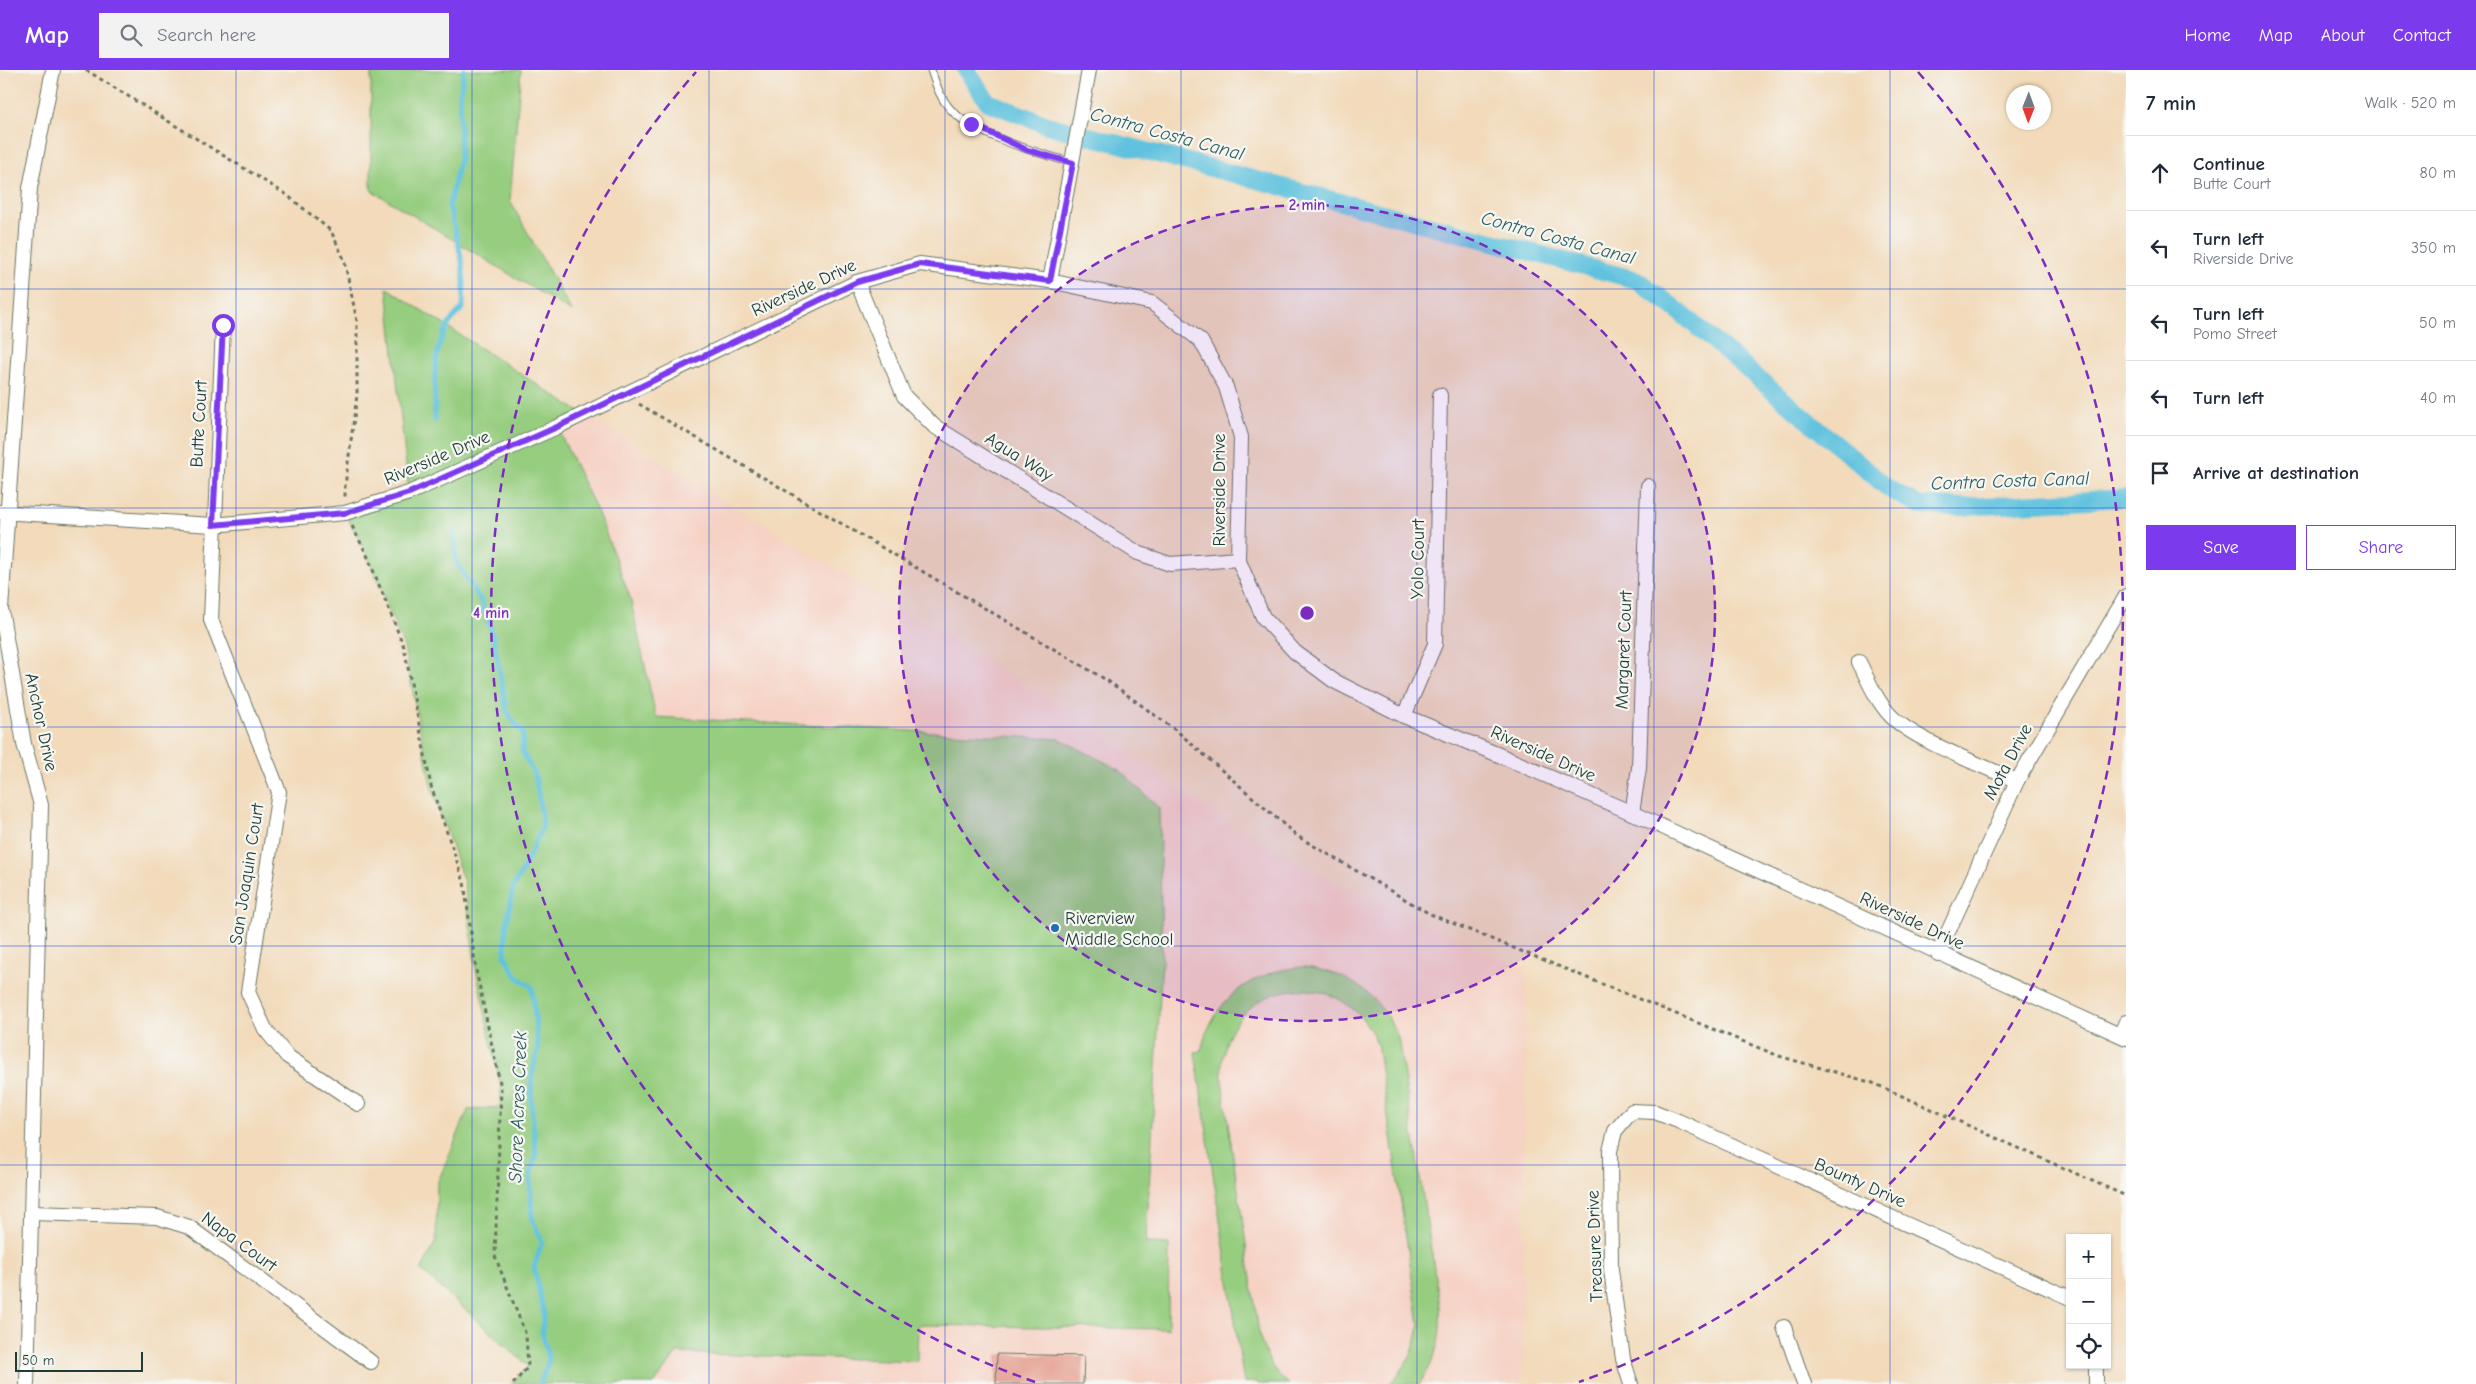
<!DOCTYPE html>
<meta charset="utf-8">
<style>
:root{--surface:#fff;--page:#f2f2f3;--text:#1f2937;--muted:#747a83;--line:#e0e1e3;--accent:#7c3aed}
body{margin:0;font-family:"Comic Neue",sans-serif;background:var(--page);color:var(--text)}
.controls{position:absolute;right:15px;bottom:15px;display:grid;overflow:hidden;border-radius:0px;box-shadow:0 1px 4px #0004}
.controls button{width:45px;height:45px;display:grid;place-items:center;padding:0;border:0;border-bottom:1px solid var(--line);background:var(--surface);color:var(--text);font:25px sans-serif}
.compass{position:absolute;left:2006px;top:15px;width:45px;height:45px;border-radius:50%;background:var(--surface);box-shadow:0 1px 4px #0004;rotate:181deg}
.scale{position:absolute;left:15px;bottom:12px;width:128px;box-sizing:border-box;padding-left:5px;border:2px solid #1f3d34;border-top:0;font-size:14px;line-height:18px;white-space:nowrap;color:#1f3d34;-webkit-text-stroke:4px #f6f6f2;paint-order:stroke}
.stop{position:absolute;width:15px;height:15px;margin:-11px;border:4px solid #7c3aed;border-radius:50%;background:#fff}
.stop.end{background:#7c3aed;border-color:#fff;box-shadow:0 1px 5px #0008}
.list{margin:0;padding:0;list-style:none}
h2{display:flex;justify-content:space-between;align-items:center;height:65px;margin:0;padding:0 20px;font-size:21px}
h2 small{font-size:16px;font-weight:400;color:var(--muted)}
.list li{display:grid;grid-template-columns:32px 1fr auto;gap:15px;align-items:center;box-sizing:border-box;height:75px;padding:0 20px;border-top:1px solid var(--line)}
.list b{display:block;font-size:19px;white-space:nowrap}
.list p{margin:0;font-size:16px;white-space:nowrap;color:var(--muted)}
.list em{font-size:16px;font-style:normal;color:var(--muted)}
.actions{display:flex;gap:10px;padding:15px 20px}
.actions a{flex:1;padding:11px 0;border:1px solid var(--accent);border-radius:0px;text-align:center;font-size:18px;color:var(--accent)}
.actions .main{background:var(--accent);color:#fff}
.icon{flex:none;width:28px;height:28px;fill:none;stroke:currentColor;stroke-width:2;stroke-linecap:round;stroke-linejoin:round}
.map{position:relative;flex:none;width:2126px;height:1314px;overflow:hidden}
header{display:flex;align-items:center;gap:30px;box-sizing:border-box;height:70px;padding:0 25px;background:var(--accent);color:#fff}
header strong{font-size:24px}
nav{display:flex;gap:28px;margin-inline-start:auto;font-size:18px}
.search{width:350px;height:45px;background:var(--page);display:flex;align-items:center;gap:12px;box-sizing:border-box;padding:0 18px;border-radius:0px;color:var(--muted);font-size:19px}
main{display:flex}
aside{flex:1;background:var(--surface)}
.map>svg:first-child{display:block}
.built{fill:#f6d2c4}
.green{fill:#96cd7f;stroke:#5a855a}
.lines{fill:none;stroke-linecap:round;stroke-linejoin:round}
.stream{stroke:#60c2de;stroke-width:5}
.canal{stroke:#60c2de;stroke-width:18}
.building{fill:#e49889}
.lane-casing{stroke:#697463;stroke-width:9}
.street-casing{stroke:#697463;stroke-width:16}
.path{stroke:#697463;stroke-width:3;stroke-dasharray:4 4;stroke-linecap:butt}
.lane{stroke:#fff;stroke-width:7}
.street{stroke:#fff;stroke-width:14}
.route{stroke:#7c3aed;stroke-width:6}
.grid{fill:none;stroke:#1d4ed8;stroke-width:1;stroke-opacity:0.55}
.ring{fill:none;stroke:#7b2cbf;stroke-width:2.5;stroke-dasharray:9 6}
.poi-dot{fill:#1f6fb2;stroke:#f6f6f2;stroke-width:2}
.labels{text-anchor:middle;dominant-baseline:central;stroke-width:4.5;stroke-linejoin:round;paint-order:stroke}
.street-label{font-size:18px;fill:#1f3d34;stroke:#f6f6f2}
.poi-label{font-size:18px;fill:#1f3d34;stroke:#f6f6f2;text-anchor:start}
.water-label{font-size:19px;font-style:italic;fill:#2f5e5e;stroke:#f6f6f2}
.centre{fill:#7b2cbf;stroke:#f6f6f2;stroke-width:2.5}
.ring-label{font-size:15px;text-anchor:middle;font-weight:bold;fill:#7b2cbf;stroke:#f6f6f2;stroke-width:4.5;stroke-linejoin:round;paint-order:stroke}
</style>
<header>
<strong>Map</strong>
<div class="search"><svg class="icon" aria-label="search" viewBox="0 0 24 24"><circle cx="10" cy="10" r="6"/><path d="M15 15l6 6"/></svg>Search here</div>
<nav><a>Home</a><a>Map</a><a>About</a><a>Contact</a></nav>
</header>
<main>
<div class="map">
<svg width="2126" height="1314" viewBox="0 0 2126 1314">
<rect width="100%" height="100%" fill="#f6f6f2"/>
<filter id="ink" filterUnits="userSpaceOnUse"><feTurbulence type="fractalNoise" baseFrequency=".02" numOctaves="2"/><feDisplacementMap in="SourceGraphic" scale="10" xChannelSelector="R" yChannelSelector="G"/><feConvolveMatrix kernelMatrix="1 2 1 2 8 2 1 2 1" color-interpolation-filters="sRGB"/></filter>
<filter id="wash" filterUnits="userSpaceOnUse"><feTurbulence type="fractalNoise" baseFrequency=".0096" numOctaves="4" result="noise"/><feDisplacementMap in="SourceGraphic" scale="20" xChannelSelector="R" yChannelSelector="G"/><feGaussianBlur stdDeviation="1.12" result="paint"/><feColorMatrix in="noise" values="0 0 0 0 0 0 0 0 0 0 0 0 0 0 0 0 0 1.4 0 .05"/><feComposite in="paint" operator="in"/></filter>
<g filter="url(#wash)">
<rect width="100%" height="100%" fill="#f2daba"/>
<!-- built -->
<path class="built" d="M583,344L1078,647L1239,760L1341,816L1526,900L1522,1314H654L676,1283L630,527L598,443L557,357Z"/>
<!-- green -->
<g class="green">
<path d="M371,0H521L510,131L572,242L371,120Z"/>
<path d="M387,218L583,344L557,357L598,443L630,527L656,647L1060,669L1120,700L1159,738L1162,890L1146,1173L1169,1174L1168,1259L918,1255L917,1291L677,1283L654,1314H511L528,1296L421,1200L436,1171L437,1114L468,1040L500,1037L501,1018L476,900L464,812L431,716L404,577L367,485L345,443L409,423Z"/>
<path d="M1304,897C1349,902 1380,925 1398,967L1440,1236C1442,1266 1437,1290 1419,1314H1389C1407,1297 1416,1279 1419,1254L1377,973C1339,884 1214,913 1222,1011L1259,1263C1264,1283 1272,1302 1289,1314H1258L1255,1311L1244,1313L1195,982L1201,981C1212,929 1253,900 1304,897Z"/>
</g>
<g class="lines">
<!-- stream -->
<g class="stream">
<path d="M435,351C435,311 429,267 463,238L464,213L462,191L449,135L460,88V25L464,0"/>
<path d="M454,462L456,492L481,531L493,566L507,642L523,664L522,682L535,705L543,755L525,796L513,817L506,857L505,886L517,907L532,917L538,979L532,1005L531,1029L536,1085L530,1106L532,1148L542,1172L534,1197L544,1244L542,1262L549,1290L540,1314"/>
</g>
<!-- canal -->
<path class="canal" d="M966,0L988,32L1047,55L1637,210L1676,239L1889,419L1920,436L1965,437L2126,428"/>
</g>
<g id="blocks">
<!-- building -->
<path class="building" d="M997,1284L1084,1286L1083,1314H996Z"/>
</g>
</g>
<g filter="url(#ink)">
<use href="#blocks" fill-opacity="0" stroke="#697463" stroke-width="1"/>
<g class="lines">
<defs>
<path id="lane" d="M931,0C935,12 939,25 947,35C968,64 1039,83 1073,93"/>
<g id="street">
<path d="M1050,211L1089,0"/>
<path d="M857,212L904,326L934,356L1138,483L1170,494L1238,489"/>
<path d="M223,255L211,550L279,722L248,922L265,959L287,986L358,1034"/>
<path d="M0,442L213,455L345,443L409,423L557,357L857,212L920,194L1050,211L1152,233L1201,271L1226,317L1241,367L1238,489L1263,547L1295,582L1334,611L1404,646L1499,685L1632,743L2126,968"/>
<path d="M1859,592C1868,610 1876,630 1890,645C1913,670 1984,696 2017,711"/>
<path d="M1404,646L1435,574L1440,325"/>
<path d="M1632,743L1639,698L1648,416"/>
<path d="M1938,884L2017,711L2126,526"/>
<path d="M2120,965L2126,952"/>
<path d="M32,1143L157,1147L189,1157L371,1292"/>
<path d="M1784,1257L1804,1314"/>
<path d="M2096,1295V1314"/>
<path d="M27,1314L41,735L24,674L1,539L30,118L53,0"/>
<path d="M1631,1314L1623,1289L1611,1200L1610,1081L1615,1061L1632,1041L1655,1042L1678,1051L2070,1228"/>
</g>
</defs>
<!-- lane casing -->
<use href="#lane" class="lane-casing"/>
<!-- street casing -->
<use href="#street" class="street-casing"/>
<!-- path -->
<g class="path">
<path d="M86,0L287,125L331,161L344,189L357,251V325L345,416V429"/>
<path d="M639,334L1108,611L1178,662L1297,766L1430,844L1779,986L1873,1013L2126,1126"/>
<path d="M352,456L367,485L404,577L431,716L464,812L476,900L501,1018L495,1186L526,1265L528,1297L513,1314"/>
</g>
<!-- lane -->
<use href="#lane" class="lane"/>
<!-- street -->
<use href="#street" class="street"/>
</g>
</g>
<g class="lines" filter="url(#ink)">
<!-- route -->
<path class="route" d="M223,255L213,455L345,443L409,423L557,357L857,212L920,194L1050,211L1073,93L1027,80L971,54"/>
</g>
<!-- grid -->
<path class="grid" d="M236,0V1314M472,0V1314M709,0V1314M945,0V1314M1181,0V1314M1417,0V1314M1654,0V1314M1890,0V1314M0,219H2126M0,438H2126M0,657H2126M0,876H2126M0,1095H2126"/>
<!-- distance rings -->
<circle cx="1307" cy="543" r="408" fill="#7b2cbf" fill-opacity=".12"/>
<g class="ring">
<circle cx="1307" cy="543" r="408"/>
<path d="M1035 1312A816 816 0 0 1 696 2M1918 2A816 816 0 0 1 1579 1312"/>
</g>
<!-- markers -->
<circle class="poi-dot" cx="1055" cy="858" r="5"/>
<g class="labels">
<!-- street labels -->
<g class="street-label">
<text transform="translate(804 218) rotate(-25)">Riverside Drive</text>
<text transform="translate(199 354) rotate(-87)">Butte Court</text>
<text transform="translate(1019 387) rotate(32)">Agua Way</text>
<text transform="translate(437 388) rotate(-23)">Riverside Drive</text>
<text transform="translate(1219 420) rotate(-90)">Riverside Drive</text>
<text transform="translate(1418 489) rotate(-89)">Yolo Court</text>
<text transform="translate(1624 580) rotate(-88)">Margaret Court</text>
<text transform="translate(41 652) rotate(78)">Anchor Drive</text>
<text transform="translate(1543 684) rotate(24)">Riverside Drive</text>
<text transform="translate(2008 692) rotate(-62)">Mota Drive</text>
<text transform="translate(247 804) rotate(-81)">San Joaquin Court</text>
<text transform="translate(1912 851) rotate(25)">Riverside Drive</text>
<text transform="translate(1860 1113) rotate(24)">Bounty Drive</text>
<text transform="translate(239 1172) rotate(36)">Napa Court</text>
<text transform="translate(1595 1176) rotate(-92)">Treasure Drive</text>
</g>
<!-- poi labels -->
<g class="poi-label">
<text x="1065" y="848">Riverview<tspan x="1065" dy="21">Middle School</tspan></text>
</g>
<!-- water labels -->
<g class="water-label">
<text transform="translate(1167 64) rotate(15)">Contra Costa Canal</text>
<text transform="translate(1558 168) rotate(15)">Contra Costa Canal</text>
<text transform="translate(2010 411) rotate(-2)">Contra Costa Canal</text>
<text transform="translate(518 1037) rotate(-88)">Shore Acres Creek</text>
</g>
</g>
<circle cx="1307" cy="543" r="8" class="centre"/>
<g class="ring-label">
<text x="1307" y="140">2 min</text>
<text x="491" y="548">4 min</text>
</g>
</svg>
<div class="controls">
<button>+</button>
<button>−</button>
<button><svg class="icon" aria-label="locate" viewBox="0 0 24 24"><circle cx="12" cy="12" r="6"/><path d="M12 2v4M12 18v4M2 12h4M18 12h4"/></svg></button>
</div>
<svg class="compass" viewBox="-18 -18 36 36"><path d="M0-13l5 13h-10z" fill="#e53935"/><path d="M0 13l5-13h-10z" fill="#747a83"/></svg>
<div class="scale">50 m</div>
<div class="stop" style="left:223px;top:255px"></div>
<div class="stop end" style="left:971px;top:54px"></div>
</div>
<aside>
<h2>7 min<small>Walk · 520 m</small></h2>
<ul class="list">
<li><svg class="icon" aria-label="ahead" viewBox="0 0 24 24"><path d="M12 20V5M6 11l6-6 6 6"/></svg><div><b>Continue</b><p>Butte Court</p></div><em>80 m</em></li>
<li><svg class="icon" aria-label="left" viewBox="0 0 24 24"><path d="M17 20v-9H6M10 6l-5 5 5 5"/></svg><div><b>Turn left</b><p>Riverside Drive</p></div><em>350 m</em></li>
<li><svg class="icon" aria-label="left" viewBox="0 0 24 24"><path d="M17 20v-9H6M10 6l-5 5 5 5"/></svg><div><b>Turn left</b><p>Pomo Street</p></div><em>50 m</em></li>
<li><svg class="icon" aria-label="left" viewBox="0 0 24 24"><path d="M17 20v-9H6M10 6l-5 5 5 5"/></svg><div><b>Turn left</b></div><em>40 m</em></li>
<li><svg class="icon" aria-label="arrive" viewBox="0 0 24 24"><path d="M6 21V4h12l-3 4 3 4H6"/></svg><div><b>Arrive at destination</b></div></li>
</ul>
<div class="actions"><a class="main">Save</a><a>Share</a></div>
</aside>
</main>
